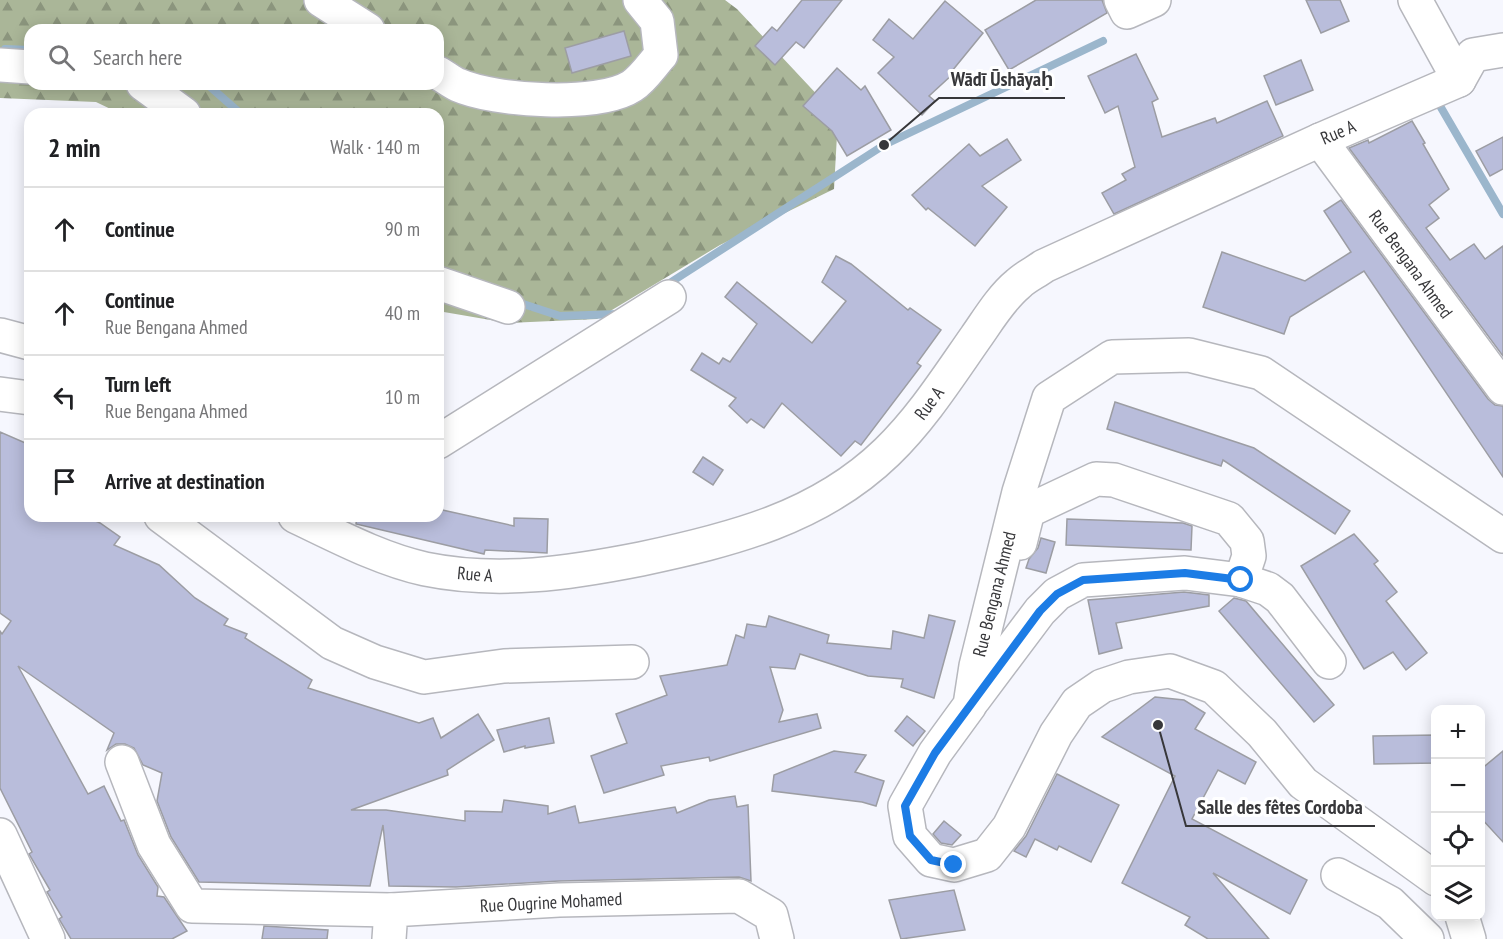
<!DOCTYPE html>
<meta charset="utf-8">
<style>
:root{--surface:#fff;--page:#f6f6f6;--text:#202124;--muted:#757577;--line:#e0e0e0}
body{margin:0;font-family:"PT Sans Narrow",sans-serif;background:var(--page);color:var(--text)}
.controls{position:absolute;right:18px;bottom:18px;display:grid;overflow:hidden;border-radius:12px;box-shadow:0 3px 15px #0003}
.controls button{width:54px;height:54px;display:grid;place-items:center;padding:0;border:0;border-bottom:2px solid var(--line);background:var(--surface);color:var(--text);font:30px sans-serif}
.stop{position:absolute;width:18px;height:18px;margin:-14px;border:4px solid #1c7ce5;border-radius:50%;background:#fff}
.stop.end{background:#1c7ce5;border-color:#fff;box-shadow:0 2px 6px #0008}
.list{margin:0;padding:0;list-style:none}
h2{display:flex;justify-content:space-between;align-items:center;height:78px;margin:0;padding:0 24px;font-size:26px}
h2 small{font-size:20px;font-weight:400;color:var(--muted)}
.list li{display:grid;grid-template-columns:39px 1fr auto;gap:18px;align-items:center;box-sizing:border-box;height:84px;padding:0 24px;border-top:2px solid var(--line)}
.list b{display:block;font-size:22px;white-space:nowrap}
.list p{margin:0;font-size:20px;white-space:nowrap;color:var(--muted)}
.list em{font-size:20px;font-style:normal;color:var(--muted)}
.icon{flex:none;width:33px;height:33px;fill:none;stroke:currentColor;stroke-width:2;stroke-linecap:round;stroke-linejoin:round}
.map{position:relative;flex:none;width:1503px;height:939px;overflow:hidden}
.search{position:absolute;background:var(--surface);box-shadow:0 3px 15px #0003;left:24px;top:24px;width:420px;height:66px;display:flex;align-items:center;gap:15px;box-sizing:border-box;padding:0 21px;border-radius:18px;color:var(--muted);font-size:22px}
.panel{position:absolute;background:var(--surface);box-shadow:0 3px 15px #0003;left:24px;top:108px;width:420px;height:414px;border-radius:18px}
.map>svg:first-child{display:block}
.forest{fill:url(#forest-firs);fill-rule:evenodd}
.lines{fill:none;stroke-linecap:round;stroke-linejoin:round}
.stream{stroke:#9bb6cc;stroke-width:8}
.building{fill:#b9bddb;stroke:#9c9da3;stroke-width:1.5}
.minor-casing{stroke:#b6b7bd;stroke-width:36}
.minor{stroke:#fff;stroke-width:33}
.route{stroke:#1c7ce5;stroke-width:8}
.labels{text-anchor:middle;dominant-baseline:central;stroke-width:6;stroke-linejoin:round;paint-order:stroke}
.street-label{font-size:18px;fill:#37373a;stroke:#fff}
.leader{fill:none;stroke:#37373a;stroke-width:2}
.callout-dot{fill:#37373a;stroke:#fff;stroke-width:2}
.callout-label{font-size:20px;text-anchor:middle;font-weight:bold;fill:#37373a;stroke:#fff;stroke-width:6;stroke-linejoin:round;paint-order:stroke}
</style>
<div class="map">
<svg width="1503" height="939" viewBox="0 0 1503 939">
<defs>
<pattern id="forest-firs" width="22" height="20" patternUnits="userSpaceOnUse" patternTransform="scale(1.5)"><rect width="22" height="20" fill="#aab698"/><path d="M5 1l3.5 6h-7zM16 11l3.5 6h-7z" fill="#8b957d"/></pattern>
</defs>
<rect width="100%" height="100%" fill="#f6f7fe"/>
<!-- forest -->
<path class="forest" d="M0,0H725L737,9L838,117L834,189L720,245L597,319L508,323L438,311V114H121L96,102L0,98ZM30,30H438V84H30Z"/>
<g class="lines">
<!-- stream -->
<g class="stream">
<path d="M5,49L30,50"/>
<path d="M207,84L241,114"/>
<path d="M1436,99L1503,214"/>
<path d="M665,286L884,145L1103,41"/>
<path d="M517,302L560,316L619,314"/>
</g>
</g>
<!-- building -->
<g class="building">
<path d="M802,0H842L804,48L796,42L775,65L755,46L772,27L777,31Z"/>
<path d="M1036,0H1102L1107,13L1009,70L985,30Z"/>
<path d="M1306,0H1340L1349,21L1321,33Z"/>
<path d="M945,1L983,33L952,71L954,73L929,96L935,101L922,115L878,73L894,57L873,40L889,19L913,39Z"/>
<path d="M624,31L631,56L572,73L565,48Z"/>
<path d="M1136,54L1158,99L1152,102L1162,137L1215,118L1217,123L1267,101L1283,136L1114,214L1102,193L1126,180L1122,174L1135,167L1118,106L1105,113L1088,76Z"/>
<path d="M1301,60L1313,90L1276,105L1264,76Z"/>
<path d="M837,68L861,90L865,86L891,130L847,156L832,131L803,106Z"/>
<path d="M1412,121L1425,143L1423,144L1449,189L1429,205L1439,218L1426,228L1450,260L1474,244L1485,259L1503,246V356L1349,148L1368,140L1369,143Z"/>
<path d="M1503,137V169L1490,176L1476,151Z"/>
<path d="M1007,139L1021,160L982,186L1007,207L975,246L928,208L926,210L912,195L969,144L980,156Z"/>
<path d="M1341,200L1488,399L1495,405L1503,406V477L1364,271L1290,317L1284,334L1203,307L1222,252L1305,281L1351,252L1324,211Z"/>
<path d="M836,256L851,264L908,310L910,308L941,330L917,363L921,366L861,445L855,441L841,456L782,403L764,428L751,419L747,423L729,406L736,398L691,370L702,353L719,364L723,358L730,362L757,324L725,297L737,282L812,343L846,301L822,282Z"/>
<path d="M1115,402L1254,448L1350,511L1335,534L1223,460L1221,466L1107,429Z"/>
<path d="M0,432L30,445V516H85L100,523L120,537L114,545L159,565L195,598L228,619L224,625L247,634L245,638L312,680L308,688L419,723L433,718L441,738L478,714L494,740L447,770L448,775L351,810H386L465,821V811L502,812L504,800L548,806V814L575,806L579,823L675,807L677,813L709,800L735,796L737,807L748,805L751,881L739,877L559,881L456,887L389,886L383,825L370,886L199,882L171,837L157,801L162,773L143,765L134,748L125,744H116L107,750L114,733L18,666L88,794L104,786L121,821L124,820L138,855L158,887L157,896L164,897L187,931L172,939H71L59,919L62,917L47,892L50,890L29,854L32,852L0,788V631L2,634L11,621L0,613Z"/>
<path d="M703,457L723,470L713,485L693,472Z"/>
<path d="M438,509L514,526V518L548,519L547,553L485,550L484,554L356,524L357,516H438Z"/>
<path d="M1067,519L1183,523L1192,526L1191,550L1066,545Z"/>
<path d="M1354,534L1378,561L1374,564L1397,592L1386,601L1427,653L1406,670L1393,652L1364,669L1301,566Z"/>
<path d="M1041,538L1055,542L1046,573L1026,568L1029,559L1038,548Z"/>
<path d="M1184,592L1209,595V606L1116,623L1122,648L1099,654L1088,600Z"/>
<path d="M1234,598L1246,601L1334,705L1314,722L1219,611Z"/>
<path d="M929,615L955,621L934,698L901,687L903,679L868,676L800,654L795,669L770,667L783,710L779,722L817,714L821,728L710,761L709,757L661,766L664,775L604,793L591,756L627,743L616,714L667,695L660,676L727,665L736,635L744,638L747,624L766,627L769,616L829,635L827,643L891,649L893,631L924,638Z"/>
<path d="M1155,697L1184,700L1205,713L1195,729L1256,762L1245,784L1218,770L1192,819L1307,880L1290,914L1213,873L1269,939H1208L1185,925L1190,917L1122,883L1175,776L1102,737Z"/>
<path d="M907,716L925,731L913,746L895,731Z"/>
<path d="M549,718L554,743L525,748V746L504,752L497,730Z"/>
<path d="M1436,735V763L1374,764L1373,736Z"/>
<path d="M834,751L866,755L855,772L884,781L876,806L862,802L772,791L774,775Z"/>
<path d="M1503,751V842L1480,817V770Z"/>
<path d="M1057,774L1119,805L1091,862L1059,846L1057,850L1035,839L1026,857L1014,851L1026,836Z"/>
<path d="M944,821L961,835L952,845L941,843L933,834Z"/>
<path d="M954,890L965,930L901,939L889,900Z"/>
<path d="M264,926L328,930L327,939H262Z"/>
</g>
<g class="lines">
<defs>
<g id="minor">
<path d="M321,0L368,30"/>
<path d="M1121,0L1127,12L1154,0"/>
<path d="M1415,0L1459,80"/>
<path d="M0,65L30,67"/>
<path d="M438,73C444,76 451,82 458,85C494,101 598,108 632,86C643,79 652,65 661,55L657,21L640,0"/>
<path d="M143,84L184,114"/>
<path d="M1320,140L1503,388"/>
<path d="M438,283L508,307"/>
<path d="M0,335L30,343"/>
<path d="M0,394L30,398"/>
<path d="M438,442L669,297"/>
<path d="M161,516L332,643L375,662L424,677L504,666L632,662"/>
<path d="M295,516C337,536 380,559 425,569C498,584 570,573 641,559C731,540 819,518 887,452C922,418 948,377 976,337C988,320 1001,298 1018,284C1025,277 1036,272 1044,266L1320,140L1459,80L1473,55L1503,50"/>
<path d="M1020,543L1028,511L1096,479L1114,480L1229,519L1247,541L1249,556L1241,580"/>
<path d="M974,699L1040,611L1057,594L1083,580L1185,573L1241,580L1268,589L1280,598L1329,662"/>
<path d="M122,762L154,845L192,906L391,910"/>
<path d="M0,835L48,939"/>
<path d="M1338,875L1390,903L1427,939"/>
<path d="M1436,879L1303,783L1262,733L1214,687L1170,671L1129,677L1102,686L1077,703L1056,734L1009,827L987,855L954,865L931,860L910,836L905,806L935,753L970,705L976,666L1019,492L1049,398L1112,357L1189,355L1261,373L1503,536"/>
<path d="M1462,916L1469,939"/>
<path d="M389,939L391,910L559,900L739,896L771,915L777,939"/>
</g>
</defs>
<!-- minor casing -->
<use href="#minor" class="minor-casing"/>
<!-- minor -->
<use href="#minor" class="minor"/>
</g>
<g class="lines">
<!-- route -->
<path class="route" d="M954,865L931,860L910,836L905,806L935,753L1040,611L1057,594L1083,580L1185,573L1241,580"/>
</g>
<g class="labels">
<!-- street labels -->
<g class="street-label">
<text transform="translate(1338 132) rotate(-23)">Rue A</text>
<text transform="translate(1411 264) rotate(54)">Rue Bengana Ahmed</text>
<text transform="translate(929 403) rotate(-53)">Rue A</text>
<text transform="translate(475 574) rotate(5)">Rue A</text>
<text transform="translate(994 594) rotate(-76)">Rue Bengana Ahmed</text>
<text transform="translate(551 902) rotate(-3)">Rue Ougrine Mohamed</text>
</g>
</g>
<!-- callouts -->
<path class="leader" d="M884 145L939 98H1065M1158 725L1186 826H1375"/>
<g class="callout-dot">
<circle cx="884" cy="145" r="6"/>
<circle cx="1158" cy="725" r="6"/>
</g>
<g class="callout-label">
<text x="1002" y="86">Wādī Ūshāyaḥ</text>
<text x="1280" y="814">Salle des fêtes Cordoba</text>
</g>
</svg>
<div class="controls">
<button>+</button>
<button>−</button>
<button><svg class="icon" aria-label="locate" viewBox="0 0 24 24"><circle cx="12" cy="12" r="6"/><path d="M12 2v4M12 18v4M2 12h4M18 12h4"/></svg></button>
<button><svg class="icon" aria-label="layers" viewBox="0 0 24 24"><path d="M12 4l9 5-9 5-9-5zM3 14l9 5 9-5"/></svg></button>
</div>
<div class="stop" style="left:1241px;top:580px"></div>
<div class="stop end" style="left:954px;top:865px"></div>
<div class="search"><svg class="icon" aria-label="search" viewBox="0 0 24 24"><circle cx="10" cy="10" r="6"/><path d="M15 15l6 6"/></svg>Search here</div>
<section class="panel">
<h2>2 min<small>Walk · 140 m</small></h2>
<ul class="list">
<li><svg class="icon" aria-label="ahead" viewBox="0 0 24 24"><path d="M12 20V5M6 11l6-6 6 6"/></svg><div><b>Continue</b></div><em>90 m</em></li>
<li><svg class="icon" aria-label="ahead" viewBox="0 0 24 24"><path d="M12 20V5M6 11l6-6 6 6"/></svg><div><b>Continue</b><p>Rue Bengana Ahmed</p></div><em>40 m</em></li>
<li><svg class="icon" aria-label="left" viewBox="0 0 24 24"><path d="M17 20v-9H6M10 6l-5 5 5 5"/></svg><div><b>Turn left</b><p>Rue Bengana Ahmed</p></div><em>10 m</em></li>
<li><svg class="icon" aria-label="arrive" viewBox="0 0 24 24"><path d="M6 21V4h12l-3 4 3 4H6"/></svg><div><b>Arrive at destination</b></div></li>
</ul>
</section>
</div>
